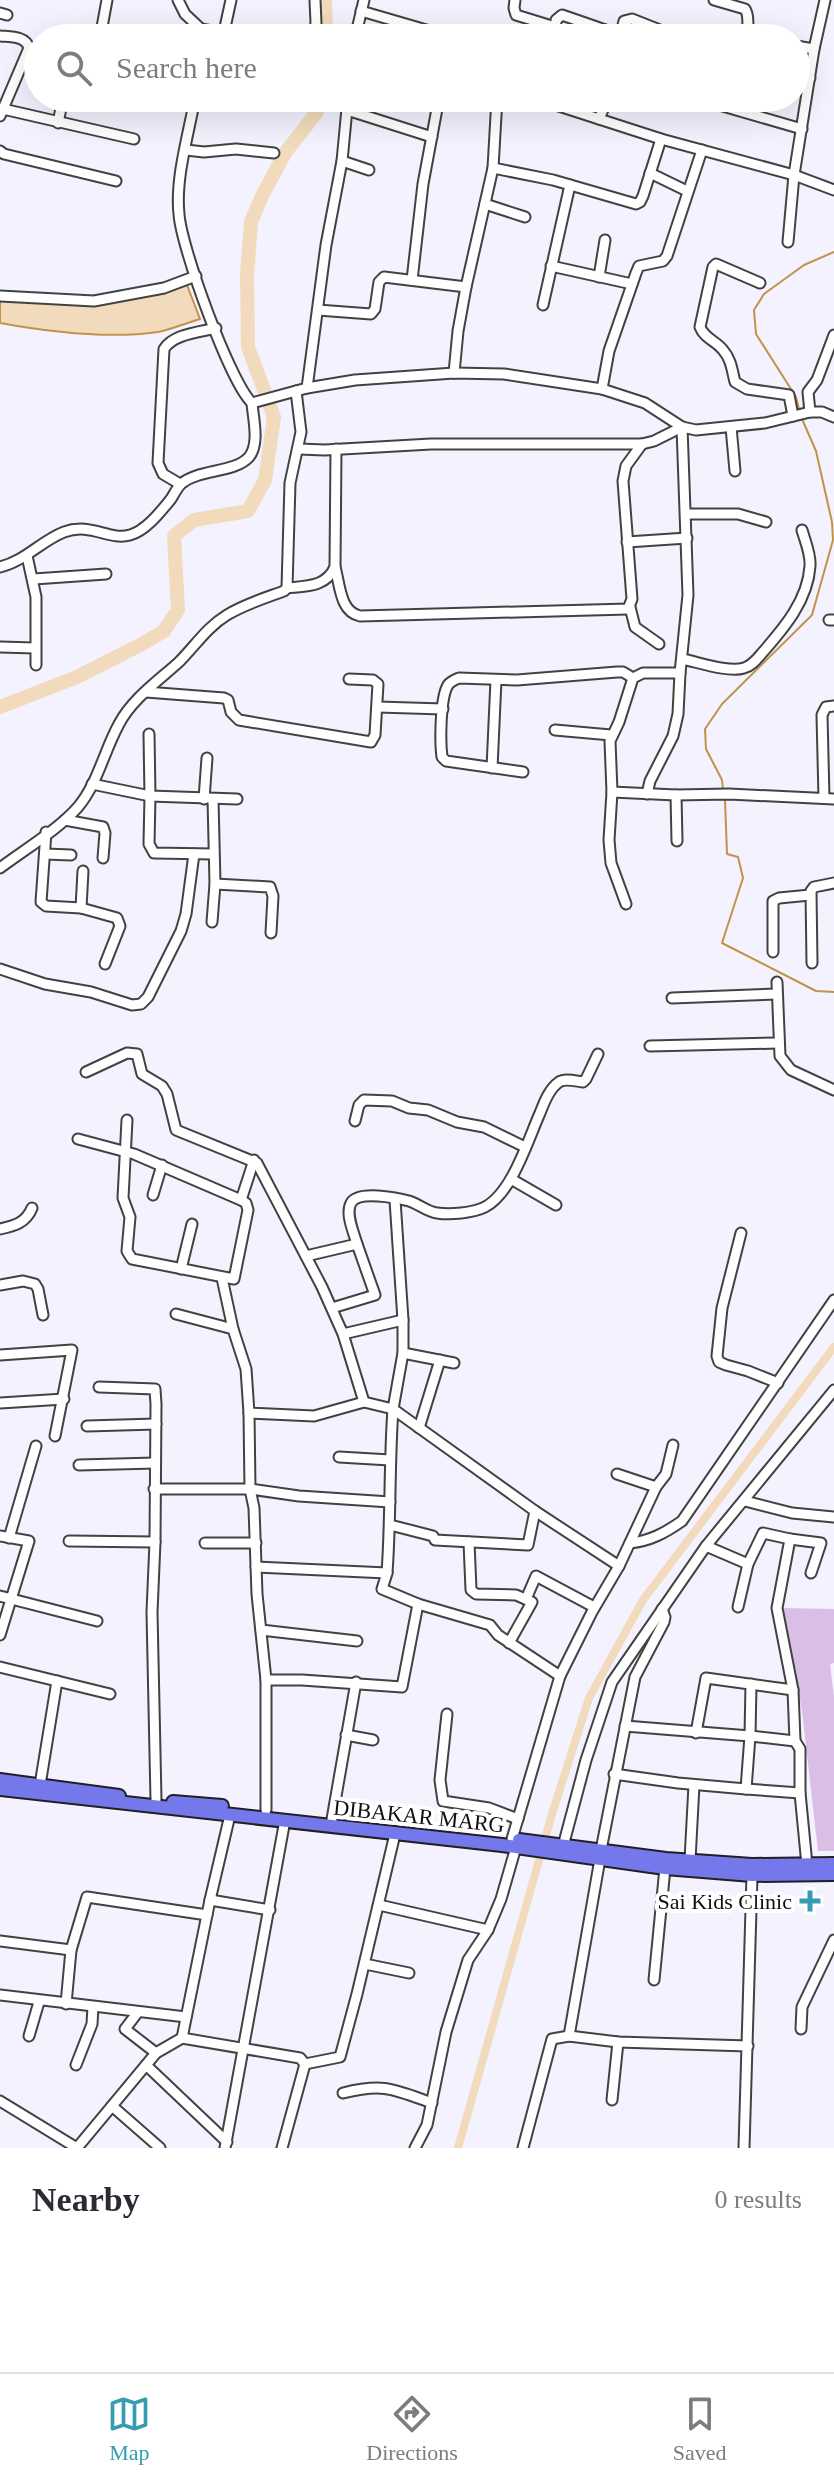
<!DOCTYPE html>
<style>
:root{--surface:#fff;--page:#f2f2f3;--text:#2b2b33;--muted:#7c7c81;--line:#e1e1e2;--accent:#349db2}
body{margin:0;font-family:"Times New Roman",serif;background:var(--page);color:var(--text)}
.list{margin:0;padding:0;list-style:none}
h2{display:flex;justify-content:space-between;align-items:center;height:104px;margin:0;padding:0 32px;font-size:34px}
h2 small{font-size:26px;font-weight:400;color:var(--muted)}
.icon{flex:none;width:44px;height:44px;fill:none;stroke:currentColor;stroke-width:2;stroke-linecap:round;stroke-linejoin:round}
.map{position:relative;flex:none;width:834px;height:2148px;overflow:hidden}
.search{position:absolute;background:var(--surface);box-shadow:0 8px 32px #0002;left:24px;right:24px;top:24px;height:88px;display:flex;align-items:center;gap:20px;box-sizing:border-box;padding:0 28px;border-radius:44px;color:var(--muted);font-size:30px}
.sheet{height:224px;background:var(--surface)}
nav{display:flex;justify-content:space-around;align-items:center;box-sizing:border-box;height:112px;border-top:2px solid var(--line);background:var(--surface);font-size:22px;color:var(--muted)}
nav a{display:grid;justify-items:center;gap:4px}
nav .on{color:var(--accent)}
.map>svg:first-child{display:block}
.green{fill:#dabee6}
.water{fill:#f1dbbc;stroke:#c19349;stroke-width:2}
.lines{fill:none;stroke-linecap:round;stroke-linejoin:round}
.stream{stroke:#c19349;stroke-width:2}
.canal{stroke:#f1dbbc;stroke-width:8}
.river{stroke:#f1dbbc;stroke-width:14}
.minor-casing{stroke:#424242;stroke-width:13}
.major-casing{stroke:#202020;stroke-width:16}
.minor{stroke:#fff;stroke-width:9}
.major{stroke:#7578eb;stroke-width:12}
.poi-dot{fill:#349db2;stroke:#fff;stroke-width:3}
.labels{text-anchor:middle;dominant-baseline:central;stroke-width:8;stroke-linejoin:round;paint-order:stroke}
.street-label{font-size:22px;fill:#0f0f0f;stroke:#fff}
.poi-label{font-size:22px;fill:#0f0f0f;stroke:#fff;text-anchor:end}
</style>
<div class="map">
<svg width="834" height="2148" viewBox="0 0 834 2148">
<rect width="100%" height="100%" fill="#f3f2fe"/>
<!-- green -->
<path class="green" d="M782,1608L834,1609V1663L830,1664L834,1697V1851H818L802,1711Z"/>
<!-- water -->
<path class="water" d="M187,285L200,319C186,323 172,329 158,332C108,339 49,332 0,323V300L145,295Z"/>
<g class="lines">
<!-- stream -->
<g class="stream">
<path d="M799,409L796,397L756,334L754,310L764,294L804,265L834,252"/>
<path d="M723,790L722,780L706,749L705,729L722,704L812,615L833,540L832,522L816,451L802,419"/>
<path d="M725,800L727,854L738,857L743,878L722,943L816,991L834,992"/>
</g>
<!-- canal -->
<path class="canal" d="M458,2148L552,1814L589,1698L643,1600L834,1347"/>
<!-- river -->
<g class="river">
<path d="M325,0L326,38"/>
<path d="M0,707L77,677L142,644L164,631L178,610L174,536L194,520L248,511L265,480L274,417L248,347L247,274L251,222L262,196L285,153L317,112L320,98"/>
</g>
<defs>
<g id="minor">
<path d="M178,0L185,14L201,29L202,38"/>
<path d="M515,0L514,8L516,15L555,27"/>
<path d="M714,0L745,9C752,19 742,32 756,38"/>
<path d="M361,11L454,38"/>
<path d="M0,13L7,15"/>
<path d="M201,29L252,38"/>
<path d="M224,32L231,0"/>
<path d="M0,36C11,37 26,36 29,48L0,116"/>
<path d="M100,38L107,0"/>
<path d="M313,38L316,23L315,0"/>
<path d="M355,38L364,0"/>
<path d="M555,38L556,20L562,15L614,33L622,29L624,21L632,19L680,38"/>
<path d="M796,46L814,49"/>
<path d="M796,74L810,78"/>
<path d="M252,98L270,103"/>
<path d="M405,98L437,107"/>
<path d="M534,98L661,139L794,175L834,190"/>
<path d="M695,98L802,129"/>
<path d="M3,109L134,139"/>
<path d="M347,110L432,137"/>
<path d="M599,119L608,98"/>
<path d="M58,123L63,98"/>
<path d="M186,150L204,152L236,149L274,153"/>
<path d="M0,151L4,154L116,181"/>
<path d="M342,161L369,170"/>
<path d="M493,168L553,180L636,204L640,202L643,196L661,139"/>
<path d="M650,173L687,191"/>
<path d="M485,204L525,217"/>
<path d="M788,242L794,175L814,49L825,0"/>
<path d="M551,266L632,284"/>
<path d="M599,277L605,240"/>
<path d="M412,280L423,184L439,98"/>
<path d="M760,283L716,264L713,267L700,327C704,338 716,341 723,350C731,359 732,370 735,382L747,389L789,395L793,416"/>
<path d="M0,296L94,301L164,288L196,276"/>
<path d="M543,305L570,185"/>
<path d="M318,310L371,314L375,309L379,282L384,277L466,287"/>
<path d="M454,373L458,331L466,287L493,168L497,98"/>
<path d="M307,388L326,245L342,161L348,98"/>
<path d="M602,389L609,351L636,273L639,266L663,261L667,256L702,150"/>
<path d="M252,403L307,388L355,380L454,373L504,374L602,389L645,403L682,427L696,430L765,423L810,412H822L834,417"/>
<path d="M810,412L808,392L817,380L834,335"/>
<path d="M731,427L735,471"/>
<path d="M299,449L325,450L431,444H642L654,441L682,427"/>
<path d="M180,484L163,474L158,463L164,349C173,334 200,332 216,328"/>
<path d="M686,514H738L766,522"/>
<path d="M627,542L687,538"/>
<path d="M27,556L36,597V665"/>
<path d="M0,567C25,561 41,541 64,532C91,522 109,541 130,535C146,531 161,511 171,499C174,494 177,488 181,484C198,469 235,473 249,457C260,444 253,418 252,403C230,382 181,247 179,214C175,178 189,133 195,98"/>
<path d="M335,567C340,585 340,612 360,616L628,609L632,599L623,481L626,466L642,444"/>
<path d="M34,579L106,574"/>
<path d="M287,588C307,586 326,587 335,567L336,449"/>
<path d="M630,607L635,627L659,644"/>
<path d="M829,620H834"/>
<path d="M0,647L35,648"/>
<path d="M682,659C698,662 729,673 744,668C752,666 757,659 763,652C784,628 808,600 810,566C811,554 805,541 802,530"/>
<path d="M146,692L224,698L228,700L231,712L239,720L371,742L375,735L378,684L373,680L349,679"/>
<path d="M378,707L443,709"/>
<path d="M555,730L611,735"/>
<path d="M149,734L150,796L237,799"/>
<path d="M492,768L496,680"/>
<path d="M523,772L446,761L442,757C440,742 440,698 448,685C451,681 454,680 459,678L517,680L617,672H623L633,678"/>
<path d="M92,784L150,796L149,844L154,853L213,854"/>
<path d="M612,792L676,795L729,794L834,799"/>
<path d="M647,794L650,781L673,736L678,714L680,673L688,595L682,427"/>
<path d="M676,795L677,841"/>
<path d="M824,798L822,715L826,707L834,706"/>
<path d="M204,799L207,758"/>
<path d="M65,820L103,827L105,833L103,858"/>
<path d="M46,832L41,902L46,906L81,908L117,918L120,926L105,964"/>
<path d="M45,854L71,855"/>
<path d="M0,868C24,850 59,829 78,807C98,783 104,751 119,724C132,699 158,681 179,662C195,646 207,627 227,615C245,604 265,598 284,591L287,588L290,483L301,432L296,391"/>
<path d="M215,884L270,887L273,896L271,933"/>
<path d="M626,904L611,863L609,840L612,792L610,741L619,722L633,678L643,673H680"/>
<path d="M81,908L83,871"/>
<path d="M212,922L215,884L213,799"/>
<path d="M773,952V901L779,898L810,895"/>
<path d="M812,963L811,891L814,887L834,883"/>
<path d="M0,969L45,984L91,992L132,1005L141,1004L148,997L181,931L186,914L194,854"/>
<path d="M777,982L780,1056L791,1070L834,1090"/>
<path d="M672,998L777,994"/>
<path d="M650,1046L778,1043"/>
<path d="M86,1072L127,1053L137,1054L142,1074L162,1086L167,1094L176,1130L257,1163L322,1287L343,1334L364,1402L393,1409L403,1353V1320L343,1334"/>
<path d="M127,1120L123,1198L130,1217L127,1251L132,1259L234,1279L248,1210L246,1203L241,1200"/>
<path d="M355,1121L359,1105L364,1100L392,1101L409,1108L428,1110L457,1122L484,1127L525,1147"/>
<path d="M78,1139L134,1154L241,1200L254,1160"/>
<path d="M511,1179L556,1205"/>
<path d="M153,1195L162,1165"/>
<path d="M395,1200L403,1320"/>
<path d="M0,1229C14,1226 26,1223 32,1208"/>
<path d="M741,1233L722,1308L717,1356L719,1362L726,1365L748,1371L778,1383"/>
<path d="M357,1244C354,1233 345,1214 351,1203C358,1190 397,1198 409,1201C419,1204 427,1212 437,1213C450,1215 473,1213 485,1207C512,1193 528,1140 540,1113C544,1103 549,1089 559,1082C565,1078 575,1081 583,1082L586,1079L598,1054"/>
<path d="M306,1256L357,1244L375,1295L332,1308"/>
<path d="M181,1269L192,1224"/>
<path d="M222,1278L233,1329"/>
<path d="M0,1285L23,1281L35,1284L38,1289L43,1315"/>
<path d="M176,1314L233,1329L246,1369L249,1413L314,1416L364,1402"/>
<path d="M403,1353L454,1363"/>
<path d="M0,1355L72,1350L55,1436"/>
<path d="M99,1387L155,1389L156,1404L155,1542"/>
<path d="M0,1403L64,1399"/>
<path d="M249,1413L250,1489L254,1508L257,1594L266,1680V1810"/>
<path d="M87,1426L156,1424"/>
<path d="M419,1428L440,1360"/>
<path d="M339,1457L390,1460"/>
<path d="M79,1465L155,1463"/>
<path d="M656,1487L666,1474L673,1445"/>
<path d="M154,1489H250L299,1496L390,1502"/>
<path d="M745,1501L792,1513L834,1517"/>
<path d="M390,1525L433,1536L435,1540L528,1545L535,1511"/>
<path d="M0,1536L29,1541L0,1635"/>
<path d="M9,1538L36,1446"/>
<path d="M790,1539L821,1543L811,1573"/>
<path d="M69,1541L155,1542L152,1612L156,1800"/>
<path d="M469,1542L471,1590L476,1594L516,1595L532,1602L509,1643"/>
<path d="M205,1543H256"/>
<path d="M630,1543C650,1541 665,1533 682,1521L834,1300"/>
<path d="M706,1546L748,1564L738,1607"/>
<path d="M748,1564L763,1533L790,1539L777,1608L793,1690L795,1741L800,1749V1793L807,1865"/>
<path d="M256,1567L387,1573L382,1589L418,1604L402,1687L302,1680H266"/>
<path d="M387,1573C391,1519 389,1464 393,1409L535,1511L619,1566"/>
<path d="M0,1596L97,1621"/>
<path d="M526,1599L536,1576L594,1607"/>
<path d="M418,1604L490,1625L498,1635L560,1676"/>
<path d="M261,1630L357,1641"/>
<path d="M0,1667L110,1694"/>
<path d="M751,1684L750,1736L795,1741"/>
<path d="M447,1714L440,1780L443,1801L489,1808L518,1819"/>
<path d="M696,1733L706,1678L793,1690"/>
<path d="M346,1735L373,1740"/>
<path d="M614,1774L678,1783L746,1789L750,1736L625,1726"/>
<path d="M40,1785L57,1681"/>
<path d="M746,1789L800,1793"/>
<path d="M332,1819L356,1682"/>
<path d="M512,1839L560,1676L592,1612L619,1566L656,1487L617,1474"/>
<path d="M562,1850L586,1760L612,1682L706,1546L834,1390"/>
<path d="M601,1850L635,1677L664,1622L665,1617L662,1609"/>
<path d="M690,1860L694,1785"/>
<path d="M210,1900L270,1910"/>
<path d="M379,1905L488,1930"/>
<path d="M0,1941L71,1950L66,2004"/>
<path d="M71,1950L87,1897L207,1915"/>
<path d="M365,1964L409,1973"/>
<path d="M654,1980L665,1868"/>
<path d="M0,1995L186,2017"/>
<path d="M138,2012L125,2029L156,2053"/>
<path d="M801,2029L802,2007L834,1940"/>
<path d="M29,2036L39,2002"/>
<path d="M569,2036L600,1859"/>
<path d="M182,2038L300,2058L305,2064L282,2148"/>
<path d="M305,2064L340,2057L357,1994L395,1834"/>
<path d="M76,2065L92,2024L93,2007"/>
<path d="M146,2065L227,2142"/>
<path d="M343,2093C384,2083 393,2089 432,2103"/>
<path d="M612,2100L618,2042"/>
<path d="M0,2101L77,2148L156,2053L182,2038L210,1900L230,1815"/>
<path d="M112,2106L160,2148"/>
<path d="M225,2148L285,1820"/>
<path d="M415,2148L427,2125L446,2032L468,1960L488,1930L501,1899L516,1847"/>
<path d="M523,2148L552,2039L569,2036L618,2042L748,2046"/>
<path d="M744,2148L752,1875"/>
</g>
<g id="major">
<path d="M0,1780L119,1796"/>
<path d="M0,1789L502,1845L665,1868L752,1875L834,1874"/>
<path d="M173,1802L222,1806"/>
<path d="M519,1840L666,1859L752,1865L834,1864"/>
</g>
</defs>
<!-- minor casing -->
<use href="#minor" class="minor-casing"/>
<!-- major casing -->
<use href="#major" class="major-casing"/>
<!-- minor -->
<use href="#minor" class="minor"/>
<!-- major -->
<use href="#major" class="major"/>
</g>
<!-- markers -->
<path class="poi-dot" d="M806 1889h8v8h8v8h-8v8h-8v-8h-8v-8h8z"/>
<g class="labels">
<!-- street labels -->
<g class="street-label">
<text transform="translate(419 1816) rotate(6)">DIBAKAR MARG</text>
</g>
<!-- poi labels -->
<g class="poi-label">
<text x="792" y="1901">Sai Kids Clinic</text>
</g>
</g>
</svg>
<div class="search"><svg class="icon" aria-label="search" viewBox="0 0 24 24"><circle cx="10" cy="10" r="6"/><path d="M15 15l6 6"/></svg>Search here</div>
</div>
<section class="sheet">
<h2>Nearby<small>0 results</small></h2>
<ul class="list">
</ul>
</section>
<nav>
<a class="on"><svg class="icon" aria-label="map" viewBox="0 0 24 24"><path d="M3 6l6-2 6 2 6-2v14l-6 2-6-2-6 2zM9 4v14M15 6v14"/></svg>Map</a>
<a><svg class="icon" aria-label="directions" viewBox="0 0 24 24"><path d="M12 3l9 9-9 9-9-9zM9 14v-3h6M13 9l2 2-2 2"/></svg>Directions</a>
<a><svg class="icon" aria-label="saved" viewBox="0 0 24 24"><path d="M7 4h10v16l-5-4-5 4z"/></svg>Saved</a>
</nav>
